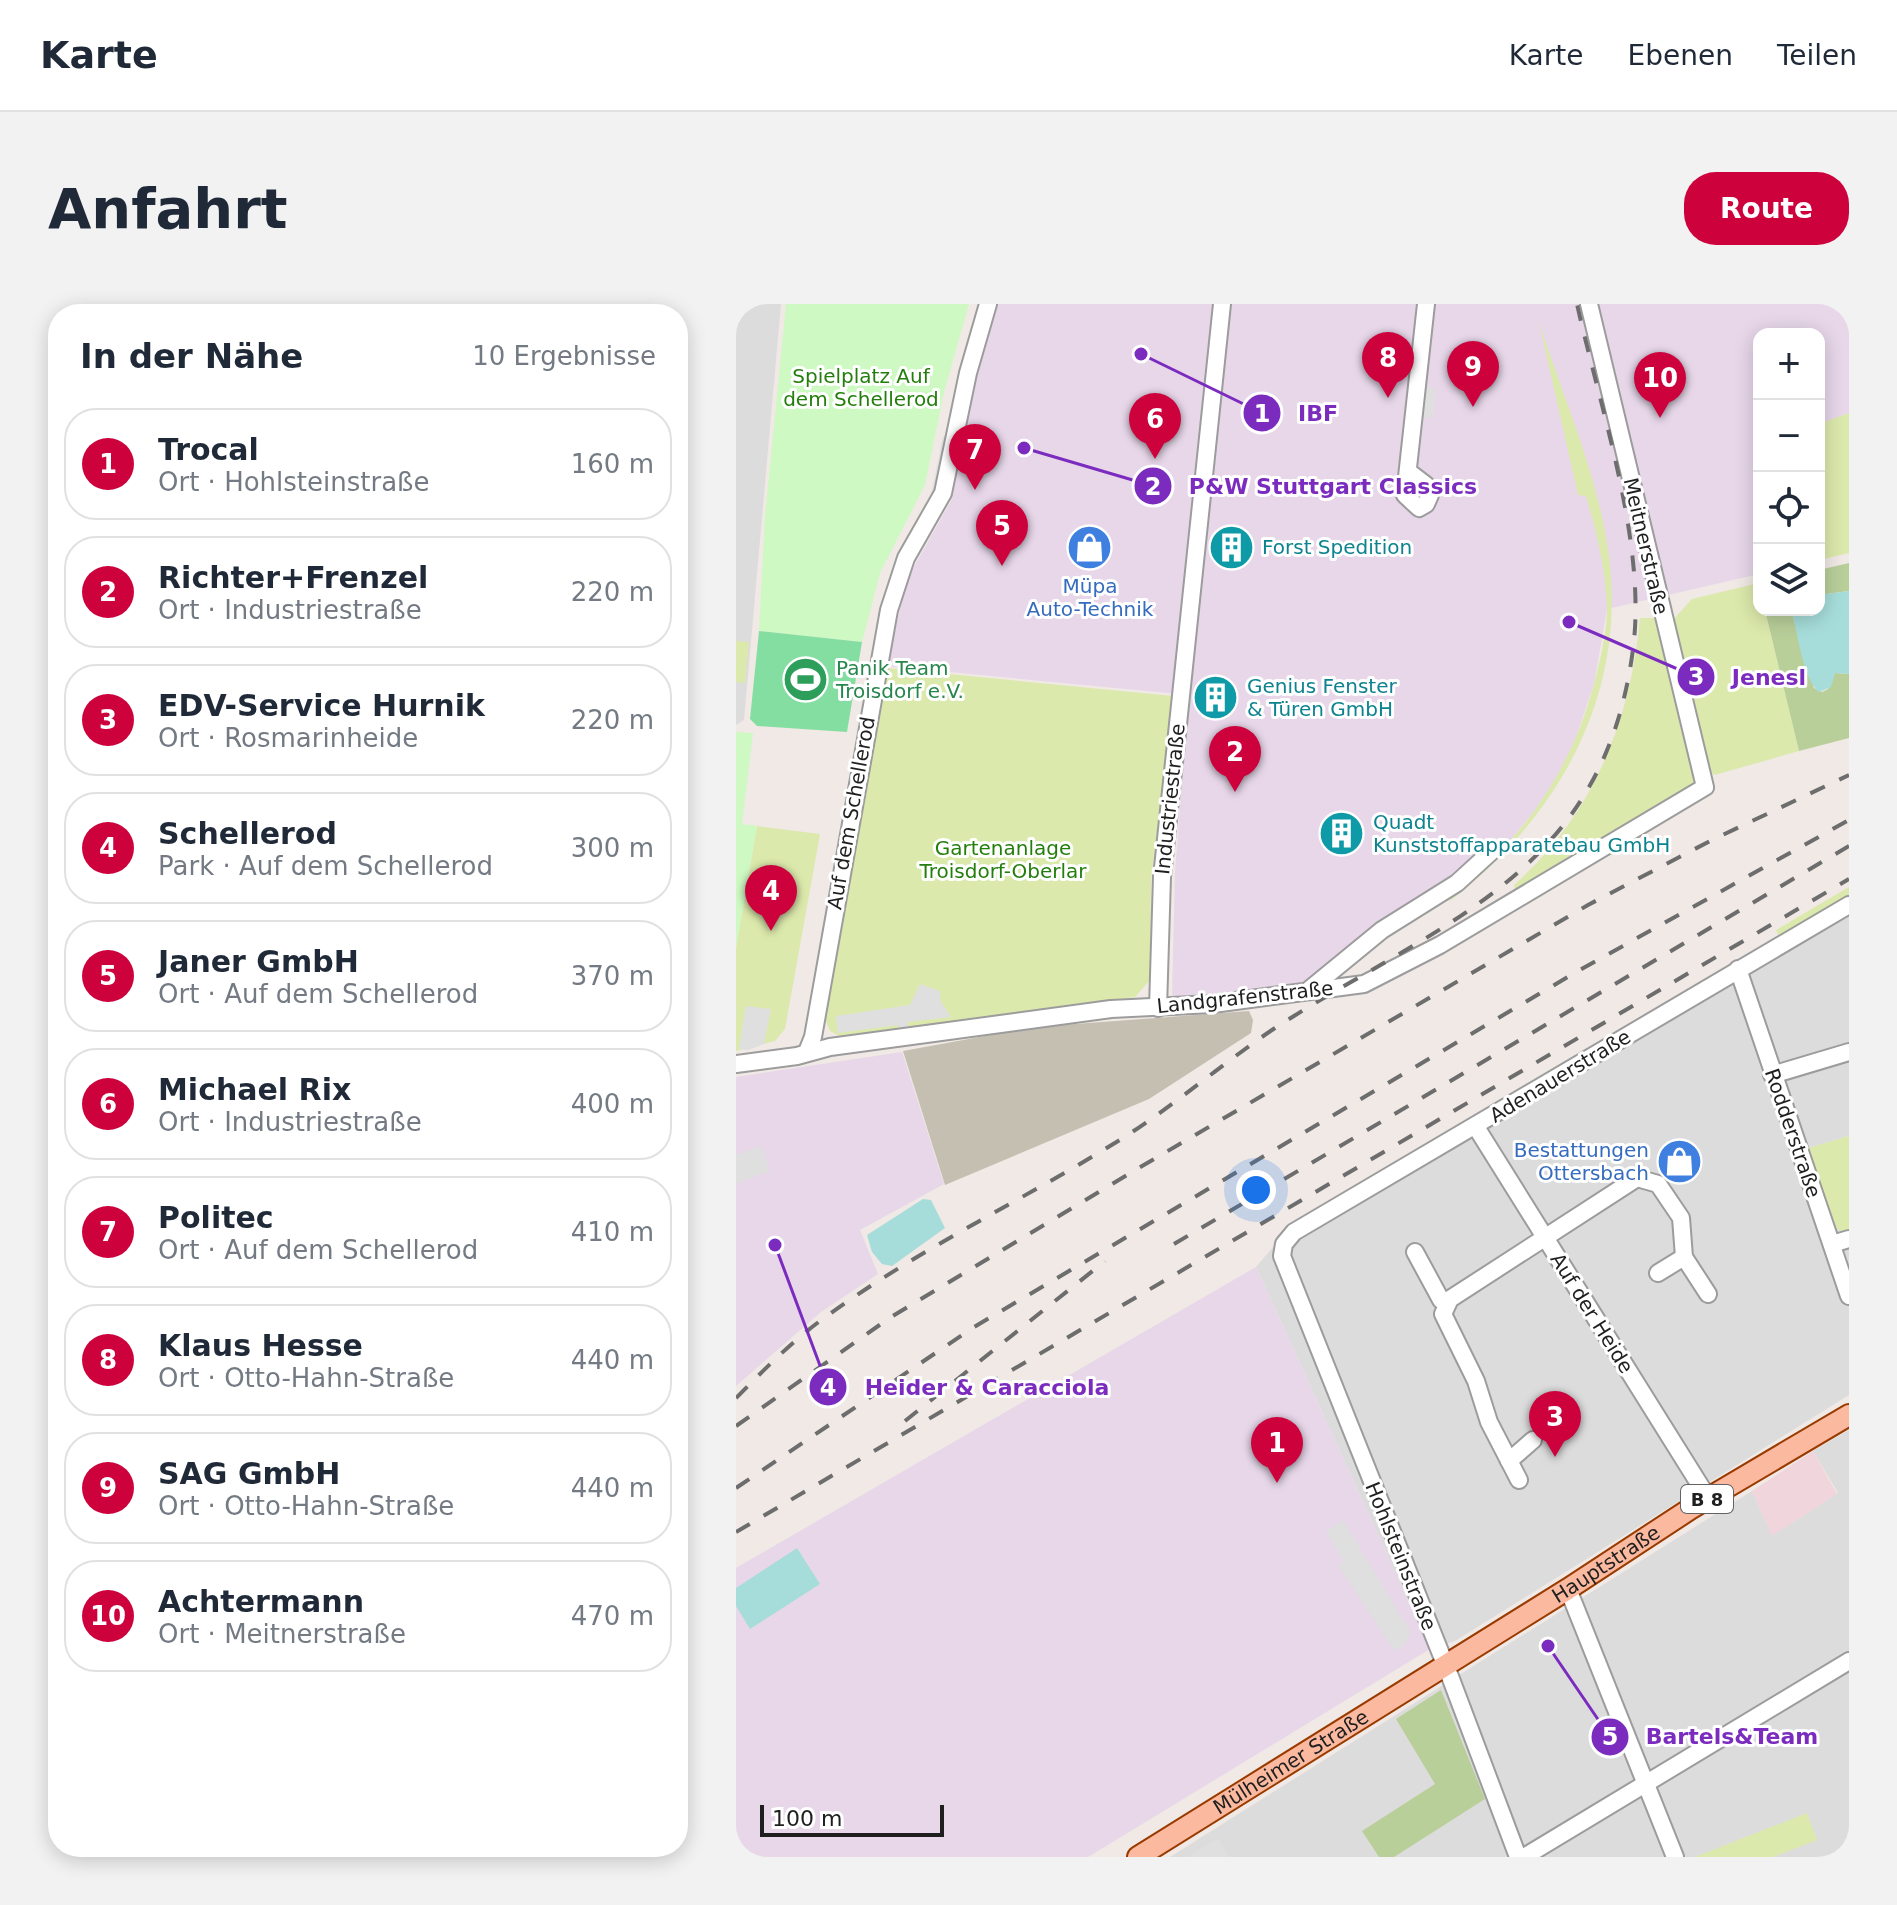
<!DOCTYPE html>
<html lang="de">
<meta charset="utf-8">
<style>
:root{--surface:#fff;--page:#f2f2f3;--text:#1f2937;--muted:#747a83;--line:#e0e1e3;--accent:#cd013c}
body{margin:0;font-family:"DejaVu Sans",sans-serif;background:var(--page);color:var(--text)}
.controls{position:absolute;right:24px;top:24px;display:grid;overflow:hidden;border-radius:16px;box-shadow:0 4px 20px #0003}
.controls button{width:72px;height:72px;display:grid;place-items:center;padding:0;border:0;border-bottom:2px solid var(--line);background:var(--surface);color:var(--text);font:40px sans-serif}
.scale{position:absolute;left:24px;bottom:20px;width:184px;box-sizing:border-box;padding-left:8px;border:4px solid #1f1f1f;border-top:0;font-size:22px;line-height:28px;white-space:nowrap;color:#1f1f1f;-webkit-text-stroke:6px #fff;paint-order:stroke}
.you{position:absolute;left:520px;top:886px;width:28px;height:28px;margin:-20px;border:6px solid #fff;border-radius:50%;background:#1a73e8;box-shadow:0 0 0 12px #1a73e833}
.badge{display:grid;place-items:center;width:52px;height:52px;border-radius:50%;background:var(--accent);color:#fff;font-size:26px;font-weight:700}
.pin{position:absolute;translate:-50% -66px;filter:drop-shadow(0 2px 4px #0008)}
.pin::after{content:'';position:absolute;top:42px;width:28px;height:24px;background:inherit;clip-path:polygon(0 0,100% 0,50% 100%)}
.list{margin:0;padding:0;list-style:none}
h2{display:flex;justify-content:space-between;align-items:center;height:104px;margin:0;padding:0 32px;font-size:34px}
h2 small{font-size:26px;font-weight:400;color:var(--muted)}
.list li{display:grid;grid-template-columns:52px 1fr auto;gap:24px;align-items:center;box-sizing:border-box;height:112px;margin:0 16px 16px;padding:0 16px;border:2px solid var(--line);border-radius:32px}
.list b{display:block;font-size:30px;white-space:nowrap}
.list p{margin:0;font-size:26px;white-space:nowrap;color:var(--muted)}
.list em{font-size:26px;font-style:normal;color:var(--muted)}
.icon{flex:none;width:44px;height:44px;fill:none;stroke:currentColor;stroke-width:2;stroke-linecap:round;stroke-linejoin:round}
.map{position:relative;flex:none;width:1113px;height:1553px;overflow:hidden;border-radius:32px}
header{display:flex;align-items:center;gap:48px;box-sizing:border-box;height:112px;padding:0 40px;background:var(--surface);border-bottom:2px solid var(--line)}
header strong{font-size:38px}
nav{display:flex;gap:44px;margin-inline-start:auto;font-size:28px}
.intro{display:flex;align-items:center;justify-content:space-between;box-sizing:border-box;height:192px;padding:0 48px}
h1{margin:0;font-size:56px}
.button{padding:20px 36px;border-radius:32px;background:var(--accent);color:#fff;font-size:28px;font-weight:700}
main{display:flex;gap:48px;padding:0 48px}
aside{flex:1;background:var(--surface);border-radius:32px;box-shadow:0 4px 20px #0003}
.map>svg:first-child{display:block}
.residential{fill:#dddcdc}
.commercial{fill:#f0d5dc}
.industrial{fill:#e7d7e9}
.construction{fill:#c4bfb1}
.grass{fill:#dce9ac}
.forest{fill:#b9cf9a}
.park{fill:#cef9c3}
.pitch{fill:#84dea1}
.parking{fill:#dfdfdf}
.water{fill:#a6ddda}
.lines{fill:none;stroke-linecap:round;stroke-linejoin:round}
.minor-casing{stroke:#9c9c9c;stroke-width:20}
.major-casing{stroke:#993b01;stroke-width:24}
.minor{stroke:#fff;stroke-width:16}
.major{stroke:#fbb99f;stroke-width:20}
.rail{stroke:#6d6d6d;stroke-width:4;stroke-dasharray:16 16;stroke-linecap:butt}
.labels{text-anchor:middle;dominant-baseline:central;stroke-width:6;stroke-linejoin:round;paint-order:stroke}
.shield{fill:#fff;stroke:#626262;stroke-width:2}
.shield-label{font-size:18px;font-weight:bold;fill:#1f1f1f}
.park-label{font-size:20px;fill:#247e0c;stroke:#fff}
.street-label{font-size:20px;fill:#1f1f1f;stroke:#fff}
.culture-label{font-size:20px;fill:#0d838f;stroke:#fff;text-anchor:start}
.shop-label{font-size:20px;fill:#366cbe;stroke:#fff}
.leisure-label{font-size:20px;fill:#27864d;stroke:#fff;text-anchor:start}
.leader{fill:none;stroke:#7b2cbf;stroke-width:3}
.callout-dot{fill:#7b2cbf;stroke:#fff;stroke-width:3}
.mark-label{font-size:24px;text-anchor:middle;font-weight:bold;fill:#fff}
.callout-label{font-size:22px;text-anchor:middle;font-weight:bold;fill:#7b2cbf;stroke:#fff;stroke-width:6;stroke-linejoin:round;paint-order:stroke}
</style>
<header>
<strong>Karte</strong>
<nav><a>Karte</a><a>Ebenen</a><a>Teilen</a></nav>
</header>
<div class="intro"><h1>Anfahrt</h1><a class="button">Route</a></div>
<main>
<aside>
<h2>In der Nähe<small>10 Ergebnisse</small></h2>
<ul class="list">
<li><span class="badge">1</span><div><b>Trocal</b><p>Ort · Hohlsteinstraße</p></div><em>160 m</em></li>
<li><span class="badge">2</span><div><b>Richter+Frenzel</b><p>Ort · Industriestraße</p></div><em>220 m</em></li>
<li><span class="badge">3</span><div><b>EDV-Service Hurnik</b><p>Ort · Rosmarinheide</p></div><em>220 m</em></li>
<li><span class="badge">4</span><div><b>Schellerod</b><p>Park · Auf dem Schellerod</p></div><em>300 m</em></li>
<li><span class="badge">5</span><div><b>Janer GmbH</b><p>Ort · Auf dem Schellerod</p></div><em>370 m</em></li>
<li><span class="badge">6</span><div><b>Michael Rix</b><p>Ort · Industriestraße</p></div><em>400 m</em></li>
<li><span class="badge">7</span><div><b>Politec</b><p>Ort · Auf dem Schellerod</p></div><em>410 m</em></li>
<li><span class="badge">8</span><div><b>Klaus Hesse</b><p>Ort · Otto-Hahn-Straße</p></div><em>440 m</em></li>
<li><span class="badge">9</span><div><b>SAG GmbH</b><p>Ort · Otto-Hahn-Straße</p></div><em>440 m</em></li>
<li><span class="badge">10</span><div><b>Achtermann</b><p>Ort · Meitnerstraße</p></div><em>470 m</em></li>
</ul>
</aside>
<div class="map">
<svg width="1113" height="1553" viewBox="0 0 1113 1553">
<rect width="100%" height="100%" fill="#f0e9e5"/>
<!-- residential -->
<g class="residential">
<path d="M0,0H45L8,416L0,421Z"/>
<path d="M1113,610V832L1072,844L1113,928V1091L719,1337L694,1345L520,963L549,929L933,697L1032,658Z"/>
<path d="M1113,1126V1553H434L1016,1187L1036,1231L1102,1189L1077,1147Z"/>
</g>
<!-- commercial -->
<path class="commercial" d="M1077,1147L1101,1190L1036,1232L1016,1187Z"/>
<!-- industrial -->
<g class="industrial">
<path d="M262,0H1113V109L1083,120V30H1023V270L871,305L858,380L834,451L805,499L769,543L729,579L685,593L637,623L574,682L516,690L436,695L439,568L453,391L151,362L171,275L215,197L245,52Z"/>
<path d="M166,748L208,880L124,926L142,970L85,1008L0,1082V773Z"/>
<path d="M520,963L694,1345L352,1553H0V1264Z"/>
</g>
<!-- construction -->
<path class="construction" d="M513,707L517,716L515,729L413,795L209,881L167,747L299,723Z"/>
<!-- grass -->
<g class="grass">
<path d="M803,18C826,90 859,164 871,239C895,384 826,510 714,597L712,591C788,538 838,462 860,372C865,352 871,327 871,306C870,266 861,230 850,192L842,191Z"/>
<path d="M1113,109V249L1083,256V120Z"/>
<path d="M1023,279V306H1029L1063,447L979,471L972,467L935,318L956,295Z"/>
<path d="M904,314H922L962,469L957,483L780,589L778,581C856,512 895,417 904,314Z"/>
<path d="M0,337L13,338L9,379L0,378Z"/>
<path d="M151,364L437,392L415,576L414,676L399,693L105,733L94,727L89,715Z"/>
<path d="M21,522L84,530L49,725L39,737L0,747V644Z"/>
<path d="M1113,583V593L1044,634L1040,626Z"/>
<path d="M1113,832V928L1109,929L1100,924L1072,844Z"/>
<path d="M1071,1509L1081,1536L1037,1553H959Z"/>
</g>
<!-- forest -->
<g class="forest">
<path d="M1113,259V287L1083,291V266Z"/>
<path d="M1029,306H1055L1078,384L1086,388L1092,385L1099,369L1113,370V434L1063,447Z"/>
<path d="M705,1386L749,1495L658,1553H643L626,1527L699,1480L660,1415Z"/>
</g>
<!-- park -->
<g class="park">
<path d="M50,0H233L208,88L189,181L144,269L126,338L23,327L29,212Z"/>
<path d="M0,428L17,429L6,520L21,522L0,644Z"/>
</g>
<!-- pitch -->
<path class="pitch" d="M23,327L126,338L111,428L21,422L14,415Z"/>
<!-- parking -->
<g class="parking">
<path d="M690,83L700,84L697,114L686,113Z"/>
<path d="M212,130L201,178L194,196L207,133Z"/>
<path d="M184,680L204,687V696L215,713L172,718V724L163,725L162,721L102,729L100,712L174,701Z"/>
<path d="M10,702L35,705L28,740L12,746L3,745Z"/>
<path d="M25,842L34,867L0,880V851Z"/>
<path d="M607,1216L675,1329L666,1343L658,1346L602,1261L608,1258L590,1228Z"/>
<path d="M482,1534L493,1553H452Z"/>
</g>
<!-- water -->
<g class="water">
<path d="M1113,287V370L1099,369L1095,383L1083,388C1066,374 1062,327 1055,306H1083V291Z"/>
<path d="M187,895L195,896L209,924L156,962L146,960L136,948L131,931Z"/>
<path d="M61,1244L84,1280L14,1325L0,1302V1284Z"/>
</g>
<g class="lines">
<defs>
<g id="minor">
<path d="M673,168L690,181L694,191L690,200L683,204L669,191L690,0"/>
<path d="M1002,665L1113,992"/>
<path d="M574,685L646,626L721,579L757,546"/>
<path d="M422,704L426,573L486,0"/>
<path d="M71,748L77,733L153,306L170,254L207,189L232,69L252,0"/>
<path d="M0,760L61,752L94,743L375,705L477,700L628,680L704,641L969,483L853,0"/>
<path d="M1036,771L1113,748"/>
<path d="M740,823L972,1194"/>
<path d="M1096,940L1113,935"/>
<path d="M679,948L705,996L711,999"/>
<path d="M922,969L948,953"/>
<path d="M773,1157L797,1136"/>
<path d="M783,1176L753,1118L740,1077L707,1010L714,995L901,874L922,880L945,914L948,953L972,990"/>
<path d="M832,1285L939,1553"/>
<path d="M782,1553L715,1375L546,952L548,940L558,928L1113,601"/>
<path d="M788,1553L1113,1357"/>
</g>
<g id="major">
<path id="s1" d="M402,1553L832,1285L954,1205L1113,1111"/>
</g>
</defs>
<!-- minor casing -->
<use href="#minor" class="minor-casing"/>
<!-- major casing -->
<use href="#major" class="major-casing"/>
<!-- minor -->
<use href="#minor" class="minor"/>
<!-- major -->
<use href="#major" class="major"/>
<!-- rail -->
<g class="rail">
<path d="M438,940L1113,542"/>
<path d="M0,1094C26,1068 51,1042 80,1020C176,948 286,897 387,834C440,800 487,759 539,724C705,617 868,571 897,345C911,240 864,104 841,0"/>
<path d="M169,1117L369,957"/>
<path d="M0,1122L155,1013L401,865L852,601L974,537L1113,471"/>
<path d="M0,1184L238,1023L842,667L1113,516"/>
<path d="M0,1228L1113,575"/>
</g>
</g>
<!-- icons -->
<defs>
<symbol id="shop-disc" viewBox="-11 -11 22 22"><circle r="9.5" fill="#3f7fe0" stroke="#fff"/><path d="M-5-2.5h2.3a2.7 3.5 0 0 1 5.4 0H5L5.5 6h-11ZM-1.5-2.5h3a1.5 2.3 0 0 0-3 0Z" fill="#fff"/></symbol>
<symbol id="building-disc" viewBox="-11 -11 22 22"><circle r="9.5" fill="#0f9aa8" stroke="#fff"/><path d="M-4-6H4V6H1V3H-1V6H-4ZM-2.5-4.3h1.7v1.8h-1.7ZM.8-4.3h1.7v1.8H.8ZM-2.5-1h1.7V.8h-1.7ZM.8-1h1.7V.8H.8Z" fill="#fff"/></symbol>
<symbol id="stadium-disc" viewBox="-11 -11 22 22"><circle r="9.5" fill="#2e9e5b" stroke="#fff"/><path d="M0-5a6.5 5 0 1 0 0 10a6.5 5 0 1 0 0-10ZM-3.5-1.8h7v3.6h-7Z" fill="#fff"/></symbol>
</defs>
<g fill-rule="evenodd">
<use href="#shop-disc" x="328" y="218" width="51" height="51"/>
<use href="#building-disc" x="470" y="218" width="51" height="51"/>
<use href="#stadium-disc" x="44" y="350" width="51" height="51"/>
<use href="#building-disc" x="454" y="368" width="51" height="51"/>
<use href="#building-disc" x="580" y="504" width="51" height="51"/>
<use href="#shop-disc" x="918" y="832" width="51" height="51"/>
</g>
<g class="labels">
<!-- shield labels -->
<rect class="shield" x="945" y="1181" width="52" height="28" rx="6"/>
<g class="shield-label">
<text x="971" y="1195">B 8</text>
</g>
<!-- park labels -->
<g class="park-label">
<text x="125" y="72">Spielplatz Auf<tspan x="125" dy="23">dem Schellerod</tspan></text>
<text x="267" y="544">Gartenanlage<tspan x="267" dy="23">Troisdorf-Oberlar</tspan></text>
</g>
<!-- street labels -->
<g class="street-label">
<text transform="translate(910 242) rotate(77)">Meitnerstraße</text>
<text transform="translate(434 495) rotate(-84)">Industriestraße</text>
<text transform="translate(115 509) rotate(-80)">Auf dem Schellerod</text>
<text transform="translate(509 693) rotate(-6)">Landgrafenstraße</text>
<text transform="translate(824 772) rotate(-31)">Adenauerstraße</text>
<text transform="translate(1057 829) rotate(71)">Rodderstraße</text>
<text transform="translate(856 1009) rotate(58)">Auf der Heide</text>
<text transform="translate(665 1252) rotate(68)">Hohlsteinstraße</text>
<text stroke="none"><textPath href="#s1" startOffset="552">Hauptstraße</textPath></text>
<text stroke="none"><textPath href="#s1" startOffset="180">Mülheimer Straße</textPath></text>
</g>
<!-- culture labels -->
<g class="culture-label">
<text x="526" y="243">Forst Spedition</text>
<text x="511" y="382">Genius Fenster<tspan x="511" dy="23">&amp; Türen GmbH</tspan></text>
<text x="637" y="518">Quadt<tspan x="637" dy="23">Kunststoffapparatebau GmbH</tspan></text>
</g>
<!-- shop labels -->
<g class="shop-label">
<text x="354" y="282">Müpa<tspan x="354" dy="23">Auto-Technik</tspan></text>
<text x="913" y="846" text-anchor="end">Bestattungen<tspan x="913" dy="23">Ottersbach</tspan></text>
</g>
<!-- leisure labels -->
<g class="leisure-label">
<text x="100" y="364">Panik Team<tspan x="100" dy="23">Troisdorf e.V.</tspan></text>
</g>
</g>
<!-- callouts -->
<path class="leader" d="M405 50L526 109M288 144L417 182M833 318L960 373M39 941L92 1083M812 1342L874 1433"/>
<g class="callout-dot">
<circle cx="405" cy="50" r="8"/>
<circle cx="288" cy="144" r="8"/>
<circle cx="833" cy="318" r="8"/>
<circle cx="39" cy="941" r="8"/>
<circle cx="812" cy="1342" r="8"/>
<circle cx="526" cy="109" r="20"/>
<circle cx="417" cy="182" r="20"/>
<circle cx="960" cy="373" r="20"/>
<circle cx="92" cy="1083" r="20"/>
<circle cx="874" cy="1433" r="20"/>
</g>
<g class="mark-label">
<text x="526" y="118">1</text>
<text x="417" y="191">2</text>
<text x="960" y="381">3</text>
<text x="92" y="1092">4</text>
<text x="874" y="1441">5</text>
</g>
<g class="callout-label">
<text x="582" y="117">IBF</text>
<text x="597" y="190">P&amp;W Stuttgart Classics</text>
<text x="1033" y="381">Jenesl</text>
<text x="251" y="1091">Heider &amp; Caracciola</text>
<text x="996" y="1440">Bartels&amp;Team</text>
</g>
</svg>
<div class="controls">
<button>+</button>
<button>−</button>
<button><svg class="icon" aria-label="locate" viewBox="0 0 24 24"><circle cx="12" cy="12" r="6"/><path d="M12 2v4M12 18v4M2 12h4M18 12h4"/></svg></button>
<button><svg class="icon" aria-label="layers" viewBox="0 0 24 24"><path d="M12 4l9 5-9 5-9-5zM3 14l9 5 9-5"/></svg></button>
</div>
<div class="scale">100 m</div>
<div class="you"></div>
<div class="pin badge" style="left:541px;top:1179px">1</div>
<div class="pin badge" style="left:499px;top:488px">2</div>
<div class="pin badge" style="left:819px;top:1153px">3</div>
<div class="pin badge" style="left:35px;top:627px">4</div>
<div class="pin badge" style="left:266px;top:262px">5</div>
<div class="pin badge" style="left:419px;top:155px">6</div>
<div class="pin badge" style="left:239px;top:186px">7</div>
<div class="pin badge" style="left:652px;top:94px">8</div>
<div class="pin badge" style="left:737px;top:103px">9</div>
<div class="pin badge" style="left:924px;top:114px">10</div>
</div>
</main>
